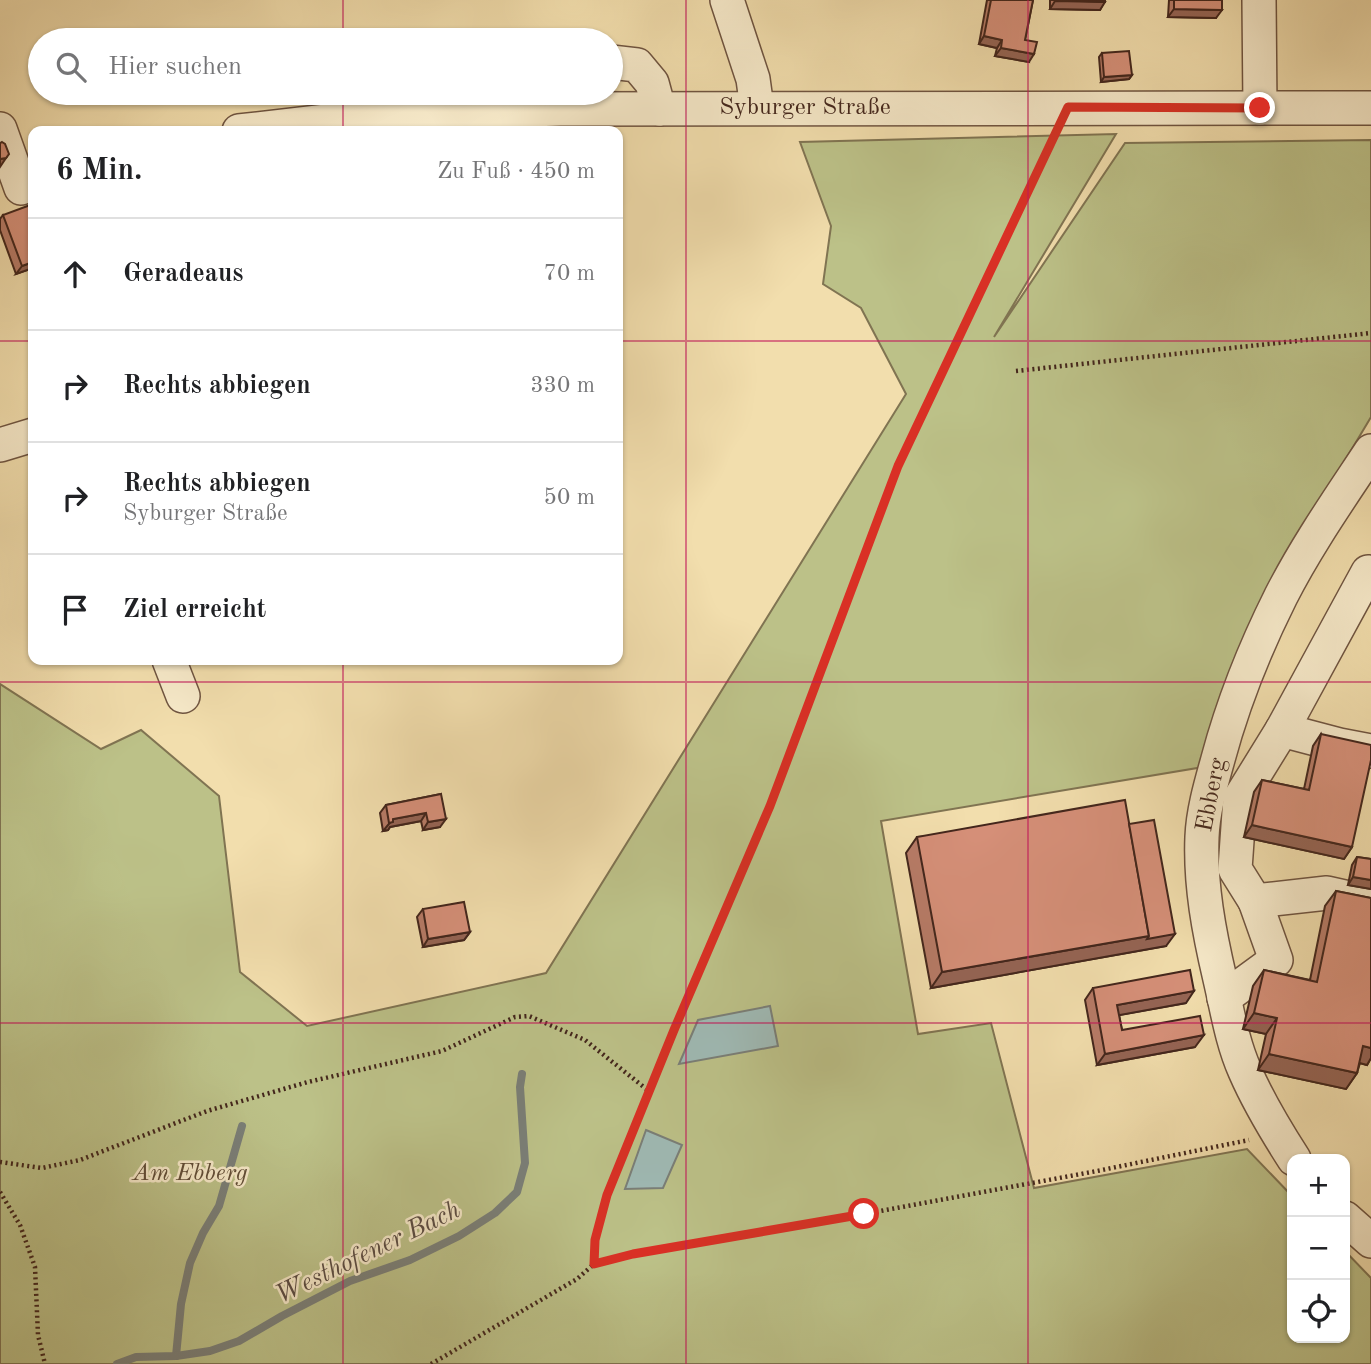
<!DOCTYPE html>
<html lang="de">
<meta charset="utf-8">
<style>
:root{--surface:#fff;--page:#f6f6f6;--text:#202124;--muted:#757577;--line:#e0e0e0}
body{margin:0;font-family:"Old Standard TT",serif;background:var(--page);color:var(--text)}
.controls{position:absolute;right:21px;bottom:21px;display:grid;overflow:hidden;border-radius:14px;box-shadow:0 2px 5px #0004}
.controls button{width:63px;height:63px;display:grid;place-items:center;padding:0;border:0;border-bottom:2px solid var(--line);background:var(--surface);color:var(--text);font:35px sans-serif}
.stop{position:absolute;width:21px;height:21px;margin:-16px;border:5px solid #d93025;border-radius:50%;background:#fff}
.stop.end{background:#d93025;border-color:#fff;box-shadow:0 2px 7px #0008}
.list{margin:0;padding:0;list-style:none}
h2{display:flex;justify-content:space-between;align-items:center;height:91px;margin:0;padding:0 28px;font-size:30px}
h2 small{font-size:23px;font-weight:400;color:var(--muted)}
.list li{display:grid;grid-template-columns:46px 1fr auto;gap:21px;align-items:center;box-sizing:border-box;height:112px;padding:0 28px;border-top:2px solid var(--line)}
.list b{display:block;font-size:26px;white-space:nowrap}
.list p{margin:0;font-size:23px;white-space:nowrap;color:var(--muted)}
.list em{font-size:23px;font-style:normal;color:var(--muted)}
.icon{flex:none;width:38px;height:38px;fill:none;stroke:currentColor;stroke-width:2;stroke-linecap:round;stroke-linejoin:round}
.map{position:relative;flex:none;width:1371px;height:1364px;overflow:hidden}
.search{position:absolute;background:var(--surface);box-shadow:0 2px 5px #0004;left:28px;top:28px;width:595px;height:77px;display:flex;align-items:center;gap:18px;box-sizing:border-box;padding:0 24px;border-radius:38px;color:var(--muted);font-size:26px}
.panel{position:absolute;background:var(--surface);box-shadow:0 2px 5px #0004;left:28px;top:126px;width:595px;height:539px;border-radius:14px}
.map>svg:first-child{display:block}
.green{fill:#bcc188;stroke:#807452;stroke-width:2}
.water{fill:#9fbab5;stroke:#7a7f78;stroke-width:2}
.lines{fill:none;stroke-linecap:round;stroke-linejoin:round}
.stream{stroke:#7a7f78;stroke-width:8}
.minor-casing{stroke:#6f5440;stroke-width:36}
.path{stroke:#43261c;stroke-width:4.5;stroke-dasharray:2 3.5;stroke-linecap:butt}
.minor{stroke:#f7eaca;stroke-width:33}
.wall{fill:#b77b67;stroke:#43261c;stroke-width:2}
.shaded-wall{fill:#956454;stroke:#43261c;stroke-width:2}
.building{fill:#d58f78;stroke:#43261c;stroke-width:2}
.route{stroke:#d93025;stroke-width:9}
.grid{fill:none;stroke:#c2185b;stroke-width:2;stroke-opacity:0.55}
.labels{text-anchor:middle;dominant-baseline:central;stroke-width:5;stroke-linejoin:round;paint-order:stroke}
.street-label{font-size:24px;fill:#43261c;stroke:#f7eaca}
.park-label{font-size:24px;font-style:italic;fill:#614d37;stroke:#f7eaca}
.water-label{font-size:26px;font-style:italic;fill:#5a4b42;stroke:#f7eaca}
</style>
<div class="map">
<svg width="1371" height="1364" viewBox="0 0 1371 1364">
<rect width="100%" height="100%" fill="#f2dead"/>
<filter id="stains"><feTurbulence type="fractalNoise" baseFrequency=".00286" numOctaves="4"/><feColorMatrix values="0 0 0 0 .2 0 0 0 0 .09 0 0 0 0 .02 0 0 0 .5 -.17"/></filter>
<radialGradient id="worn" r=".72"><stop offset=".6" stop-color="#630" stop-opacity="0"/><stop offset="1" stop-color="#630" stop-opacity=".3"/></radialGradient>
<!-- green -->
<path class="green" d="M1116,134L994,337L1125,143L1371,140V417L1276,576L1203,767L881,821L918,1034L991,1023L1034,1188L1247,1149L1292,1196V1338H1345V1251L1371,1278V1364H0V684L101,749L141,730L219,796L240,972L307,1026L546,973L906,394L861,308L823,284L831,226L800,142Z"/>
<!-- water -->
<g class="water">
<path d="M770,1006L778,1046L679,1064L698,1020Z"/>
<path d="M646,1130L682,1145L663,1188L625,1189Z"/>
</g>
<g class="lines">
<!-- stream -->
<g class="stream">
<path d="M176,1356L181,1304L190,1263L203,1233L219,1206L242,1126"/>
<path d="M117,1364L136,1357L176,1356L210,1351L239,1341L282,1316L350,1281L410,1260L459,1236L495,1213L517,1192L525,1163L520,1087L522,1074"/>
</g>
<defs>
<g id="minor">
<path d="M727,0L753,79L757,108"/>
<path d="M1259,0L1260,108"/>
<path d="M611,62L637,65L652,83L659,109"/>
<path d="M0,129L21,188"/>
<path d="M239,131L378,115L560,109L1371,108"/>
<path d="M0,445L33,435"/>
<path d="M1368,572L1282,730L1339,745L1371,751"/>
<path d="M169,660L183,696"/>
<path d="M1282,730L1240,798L1235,869L1255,901L1327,893L1371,903"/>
<path d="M1224,998L1276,960L1255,901"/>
<path d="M1294,1159C1276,1131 1258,1101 1245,1071C1232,1042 1227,1009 1220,979C1209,932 1200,885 1202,837C1203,811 1211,784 1218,759C1233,703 1255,648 1281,596C1307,545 1340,498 1371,451"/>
<path d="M1345,1218L1371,1241"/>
</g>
</defs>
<!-- minor casing -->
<use href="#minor" class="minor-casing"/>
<!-- path -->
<g class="path">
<path d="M1016,371L1371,333"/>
<path d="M650,1092L674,1030L770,806L898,466L1054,137"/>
<path d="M0,1162L42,1168L80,1160L207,1111L308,1082L442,1051L515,1017L529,1016L585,1040L650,1092C627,1147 596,1203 594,1264"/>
<path d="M0,1192L20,1225L35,1267L38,1335L45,1364"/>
<path d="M431,1364L577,1279L594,1264L633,1254L864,1214L1097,1171L1249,1140"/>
</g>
<!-- minor -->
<use href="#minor" class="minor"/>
</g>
<!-- wall -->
<g class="wall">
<path d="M987,0H1033L1025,40L1029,62L995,56L997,48L979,44Z"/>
<path d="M1050,0H1105L1100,10L1050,9Z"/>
<path d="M1169,0H1222L1216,18L1168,17Z"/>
<path d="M1102,53L1132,75L1129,79L1101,82L1099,57Z"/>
<path d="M3,215L33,268L16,274L0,230V219Z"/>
<path d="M1321,734L1352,847L1344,859L1244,837L1254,792L1262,780L1304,789L1313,746Z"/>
<path d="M441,794L440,827L423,830L421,821L390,827L388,830L383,831L380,813L386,805Z"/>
<path d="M1129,824L1166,946L931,988L906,853L917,837Z"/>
<path d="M1357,857L1371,859V889L1348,885L1352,865Z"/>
<path d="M1336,891L1371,898V1058L1367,1065L1360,1063L1357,1073L1346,1089L1258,1070L1266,1034L1243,1029L1253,986L1264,970L1310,980L1325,906Z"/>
<path d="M423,909L470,932L464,940L423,947L417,917Z"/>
<path d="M1093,988L1186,1003L1119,1015L1122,1030L1195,1047L1097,1065L1085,1000Z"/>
</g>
<!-- shaded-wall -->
<g class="shaded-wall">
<path d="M1055,1L1105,2L1100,10L1050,9Z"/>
<path d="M1174,9L1222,10L1216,18L1168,17Z"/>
<path d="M984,36L1002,40L997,48L979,44Z"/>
<path d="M1001,48L1034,54L1029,62L995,56Z"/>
<path d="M1132,75L1129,79L1101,82L1104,77Z"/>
<path d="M6,158L0,167V159Z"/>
<path d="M33,262V268L16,274L22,266Z"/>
<path d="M426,813L421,821L390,827L388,830L383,831L393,819Z"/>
<path d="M446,819L440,827L423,830L428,822Z"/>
<path d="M1252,825L1352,847L1344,859L1244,837Z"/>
<path d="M1353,877L1371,880V889L1348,885Z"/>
<path d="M470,932L464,940L423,947L428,939Z"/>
<path d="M1175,934L1166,946L931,988L942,972L1149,936Z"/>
<path d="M1194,991L1186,1003L1109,1017L1117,1005Z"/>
<path d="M1254,1013L1277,1018L1266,1034L1243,1029Z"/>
<path d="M1204,1035L1195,1047L1097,1065L1105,1054Z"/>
<path d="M1363,1046L1371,1048V1058L1367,1065L1352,1061Z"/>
<path d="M1269,1054L1357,1073L1346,1089L1258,1070Z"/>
</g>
<!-- building -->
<g class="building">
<path d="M991,0H1033L1025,40L1037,42L1034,54L1001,48L1002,40L984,36Z"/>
<path d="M1055,0H1105V2Z"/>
<path d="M1174,0H1222V10L1174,9Z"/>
<path d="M1129,51L1132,75L1104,77L1102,53Z"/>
<path d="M2,142L5,144L9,154L6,158L0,159V143Z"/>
<path d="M33,204V262L22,266L3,215Z"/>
<path d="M1321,734L1371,745V760L1352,847L1252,825L1262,780L1309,790Z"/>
<path d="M441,794L446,819L428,822L426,813L393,819V822L389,823L386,805Z"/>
<path d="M1125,800L1149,936L942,972L917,837Z"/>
<path d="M1154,820L1175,934L1147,939L1149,936L1129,824Z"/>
<path d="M1357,857L1371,859V880L1353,877Z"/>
<path d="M1336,891L1371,898V1048L1363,1046L1357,1073L1269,1054L1277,1018L1254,1013L1264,970L1317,982Z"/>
<path d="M464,902L470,932L428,939L423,909Z"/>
<path d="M1190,970L1194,991L1117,1005L1122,1030L1200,1016L1204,1035L1105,1054L1093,988Z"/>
</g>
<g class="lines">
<!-- route -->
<path class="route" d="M864,1214L633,1254L594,1264L595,1240L607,1195L674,1030L770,806L898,466L1068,107L1260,108"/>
</g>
<!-- grid -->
<path class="grid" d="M343,0V40M686,0V1364M1028,0V1364M343,93V131M0,341H33M618,341H1371M343,660V1364M0,682H1371M0,1023H1371"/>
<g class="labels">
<!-- street labels -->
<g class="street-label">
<text x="805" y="108">Syburger Straße</text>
<text transform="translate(1212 795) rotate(-79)">Ebberg</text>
</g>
<!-- park labels -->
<g class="park-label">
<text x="190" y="1174">Am Ebberg</text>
</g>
<!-- water labels -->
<g class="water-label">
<text transform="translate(368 1253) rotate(-26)">Westhofener Bach</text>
</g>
</g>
<rect width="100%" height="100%" filter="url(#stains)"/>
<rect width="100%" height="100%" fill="url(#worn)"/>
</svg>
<div class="controls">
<button>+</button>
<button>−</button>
<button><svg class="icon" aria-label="locate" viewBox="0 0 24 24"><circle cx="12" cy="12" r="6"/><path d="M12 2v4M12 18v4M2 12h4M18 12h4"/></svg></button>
</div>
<div class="stop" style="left:864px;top:1214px"></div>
<div class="stop end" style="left:1260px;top:108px"></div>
<div class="search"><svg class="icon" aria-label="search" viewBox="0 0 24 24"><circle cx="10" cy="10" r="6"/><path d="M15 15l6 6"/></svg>Hier suchen</div>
<section class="panel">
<h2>6 Min.<small>Zu Fuß · 450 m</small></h2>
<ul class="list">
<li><svg class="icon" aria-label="ahead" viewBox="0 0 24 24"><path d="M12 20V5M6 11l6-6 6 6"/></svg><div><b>Geradeaus</b></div><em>70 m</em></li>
<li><svg class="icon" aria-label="right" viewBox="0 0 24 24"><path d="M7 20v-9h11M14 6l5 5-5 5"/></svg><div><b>Rechts abbiegen</b></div><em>330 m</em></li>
<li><svg class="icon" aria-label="right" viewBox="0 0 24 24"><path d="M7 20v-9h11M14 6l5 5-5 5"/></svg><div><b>Rechts abbiegen</b><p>Syburger Straße</p></div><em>50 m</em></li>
<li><svg class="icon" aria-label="arrive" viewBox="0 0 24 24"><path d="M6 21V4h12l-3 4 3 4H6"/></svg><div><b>Ziel erreicht</b></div></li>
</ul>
</section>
</div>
